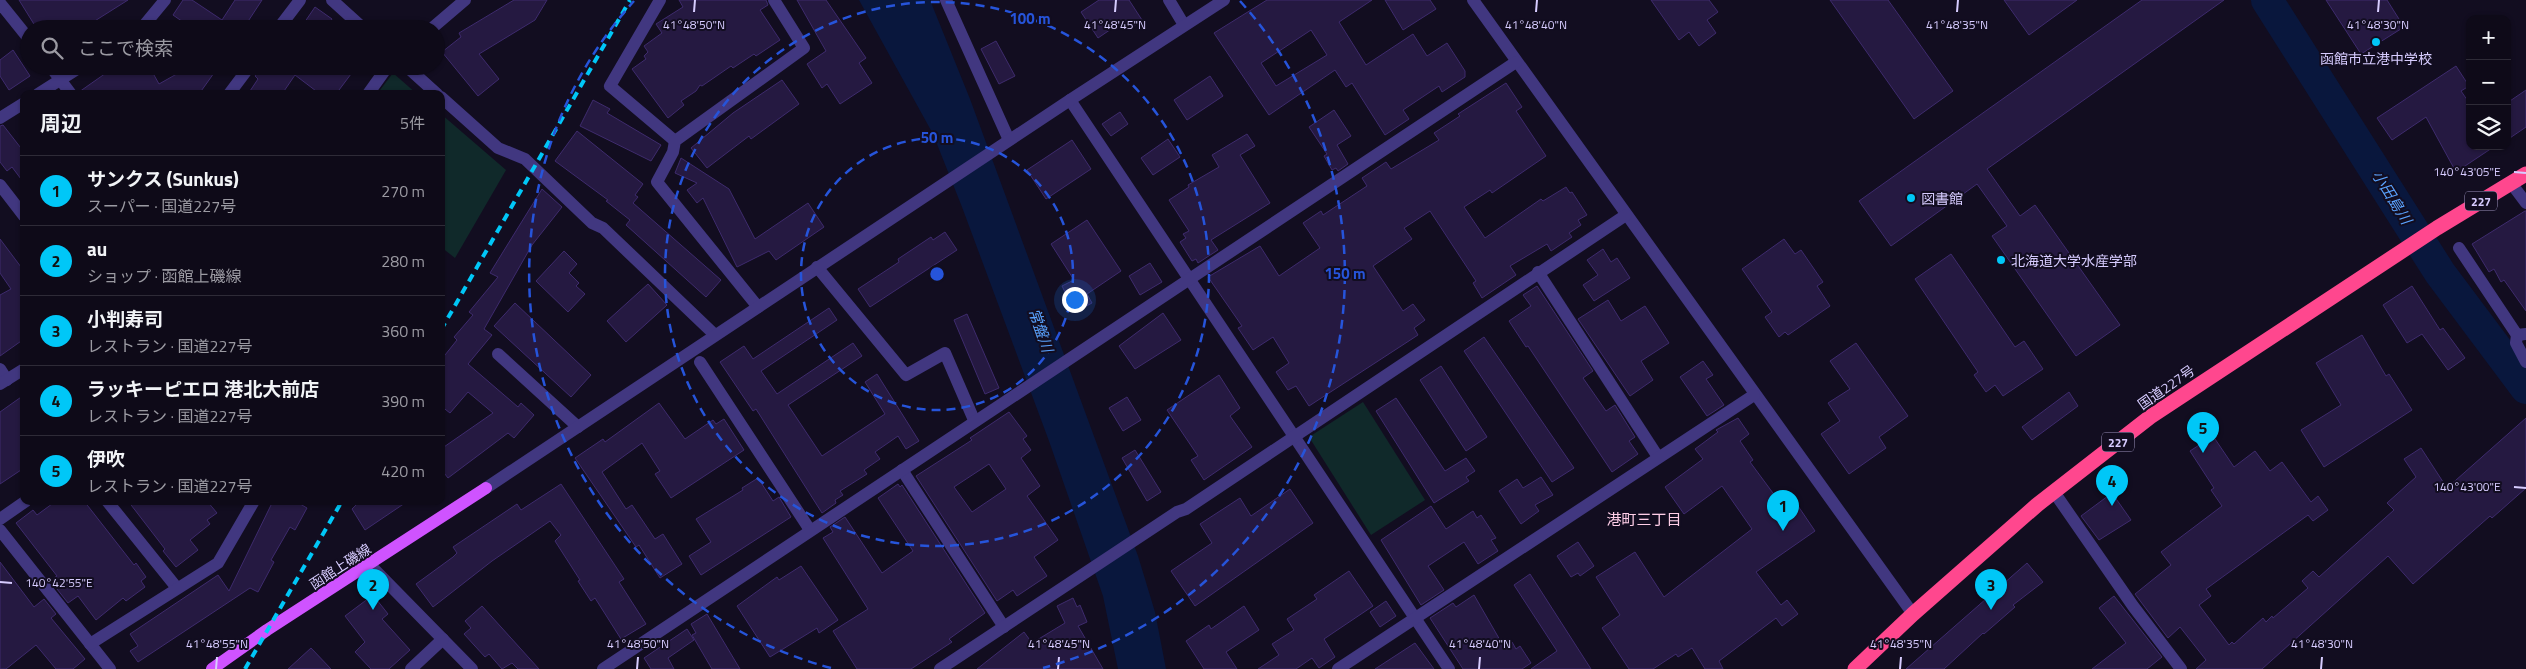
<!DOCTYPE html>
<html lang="ja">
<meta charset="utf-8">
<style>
:root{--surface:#0e0a18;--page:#1c1825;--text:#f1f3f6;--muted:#9b9aa2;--line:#2e2b37;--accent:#00c7f7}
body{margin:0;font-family:"Titillium Web","Noto Sans JP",sans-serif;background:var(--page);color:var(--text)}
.controls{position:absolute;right:15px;top:15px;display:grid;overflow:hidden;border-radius:10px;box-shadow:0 1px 4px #0004}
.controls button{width:45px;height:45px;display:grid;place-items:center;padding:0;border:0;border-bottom:1px solid var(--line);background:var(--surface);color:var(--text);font:25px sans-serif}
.you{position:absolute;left:1074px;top:299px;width:18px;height:18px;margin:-12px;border:4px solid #fff;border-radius:50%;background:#1a73e8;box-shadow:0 0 0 8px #1a73e833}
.badge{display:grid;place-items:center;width:32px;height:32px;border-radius:50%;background:var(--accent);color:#111;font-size:16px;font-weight:700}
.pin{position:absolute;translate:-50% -41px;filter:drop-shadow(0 1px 2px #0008)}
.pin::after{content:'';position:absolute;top:26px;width:18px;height:15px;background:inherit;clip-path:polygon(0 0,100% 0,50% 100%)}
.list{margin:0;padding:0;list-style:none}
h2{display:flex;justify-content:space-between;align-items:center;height:65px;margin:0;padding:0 20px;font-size:21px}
h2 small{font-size:16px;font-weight:400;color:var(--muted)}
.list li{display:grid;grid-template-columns:32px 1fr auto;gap:15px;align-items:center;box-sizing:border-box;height:70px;padding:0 20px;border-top:1px solid var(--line)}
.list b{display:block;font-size:19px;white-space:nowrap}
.list p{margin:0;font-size:16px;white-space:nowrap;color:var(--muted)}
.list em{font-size:16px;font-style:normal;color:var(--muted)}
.icon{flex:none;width:28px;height:28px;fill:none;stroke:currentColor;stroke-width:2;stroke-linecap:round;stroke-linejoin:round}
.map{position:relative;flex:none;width:2526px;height:669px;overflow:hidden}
.search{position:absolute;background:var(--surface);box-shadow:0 1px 4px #0004;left:20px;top:20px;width:425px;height:55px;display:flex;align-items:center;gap:12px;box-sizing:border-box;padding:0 18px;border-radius:28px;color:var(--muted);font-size:19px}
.panel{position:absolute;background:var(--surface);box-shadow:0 1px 4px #0004;left:20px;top:90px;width:425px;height:415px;border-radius:10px}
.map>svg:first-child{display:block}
.green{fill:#10292a}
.water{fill:#09173d}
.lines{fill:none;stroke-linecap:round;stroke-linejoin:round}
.river{stroke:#09173d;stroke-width:32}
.building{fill:#251941;stroke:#3e2b6d;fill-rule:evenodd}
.minor{stroke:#413780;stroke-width:12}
.major{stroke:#cf53ff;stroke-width:12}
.highway{stroke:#ff478e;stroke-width:15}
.rail{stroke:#00c7f7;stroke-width:4;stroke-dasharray:8 6;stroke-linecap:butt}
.ticks{fill:none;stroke:#d7ccff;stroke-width:2}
.ring{fill:none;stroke:#2654da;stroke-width:2.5;stroke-dasharray:9 6}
.poi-dot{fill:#00c7f7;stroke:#120d20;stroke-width:2}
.labels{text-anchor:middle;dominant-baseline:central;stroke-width:4;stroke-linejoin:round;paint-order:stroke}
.shield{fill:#120d20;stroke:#9c93bc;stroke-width:1}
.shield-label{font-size:12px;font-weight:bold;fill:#d7ccff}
.poi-label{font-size:14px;fill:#d7ccff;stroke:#120d20;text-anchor:start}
.street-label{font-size:14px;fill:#d7ccff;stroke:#120d20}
.water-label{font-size:15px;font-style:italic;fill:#5aa3ff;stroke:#120d20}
.neighbourhood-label{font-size:15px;fill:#ffcee8;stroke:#120d20}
.ticks-label{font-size:12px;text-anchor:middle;fill:#d7ccff;stroke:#120d20;stroke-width:4;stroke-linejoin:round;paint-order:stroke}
.centre{fill:#2654da;stroke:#120d20;stroke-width:2.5}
.ring-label{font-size:15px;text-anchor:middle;font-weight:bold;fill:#2654da;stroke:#120d20;stroke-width:4;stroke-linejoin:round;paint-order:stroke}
</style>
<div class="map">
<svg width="2526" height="669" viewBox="0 0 2526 669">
<rect width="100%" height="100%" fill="#120d20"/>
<!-- green -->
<g class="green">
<path d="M393,73L417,94H377Z"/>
<path d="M441,114L506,170L455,258L441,247Z"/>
<path d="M1363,402L1425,500L1371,535L1309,437Z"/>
</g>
<!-- water -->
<path class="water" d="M859,0H930L970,99L1138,556L1155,612L1166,669H1118L1103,596L1049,441L962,207L933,134Z"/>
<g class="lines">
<!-- river -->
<path class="river" d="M2267,0L2440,273L2526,388"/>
</g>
<!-- building -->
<g class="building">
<path d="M19,0H128L82,29H37Z"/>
<path d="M183,0H192L222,20L235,0H262L243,29H193L173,15Z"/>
<path d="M514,0H547L535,20L479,54L499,79L478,96L442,52L461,37L459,33Z"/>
<path d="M679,0H766L768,5L760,10L780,40L756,56L754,54L733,68L731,66L702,86L700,85L696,91L681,101L684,105L668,118L632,69L646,59L644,56L648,52L644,46L662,33L656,24L683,7Z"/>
<path d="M797,0H826L866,58L859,63L872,83L840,104L827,84L822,88L807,64L826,51Z"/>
<path d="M1099,0H1129L1142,20L1129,30L1123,21L1098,38L1081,12Z"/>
<path d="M1267,0H1372L1339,22L1366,65L1413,34L1427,56L1447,43L1465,71V77L1442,92L1439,86L1403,110L1409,119L1385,135L1352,83L1346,87L1335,70L1269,115L1214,33ZM1311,30L1327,55L1276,86L1261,63Z"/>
<path d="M1385,0H1430L1436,9L1403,30Z"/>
<path d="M1651,0H1709L1718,12L1707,20L1716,33L1699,46L1689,32L1679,40Z"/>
<path d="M1830,0H1888L1953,91L1914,119Z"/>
<path d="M2004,0H2077L2029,35Z"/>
<path d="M2142,0H2224L1987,169L2020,216L2035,205L2120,325L2076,356L1992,236L2007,226L1977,184L1891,246L1859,201Z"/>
<path d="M2326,0H2387L2404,27L2361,54Z"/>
<path d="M315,7L332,19L326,29H300Z"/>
<path d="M996,41L1015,76L999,84L981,49Z"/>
<path d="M13,50L30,76L9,90L0,76V60Z"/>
<path d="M116,66H149L159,84L182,71L186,66H219L199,94H79V92Z"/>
<path d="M263,66H357L336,94H320L295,75L282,94H248L258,79L255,76Z"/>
<path d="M2456,66L2469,86L2461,91L2470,104V146H2495L2456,172L2426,117L2392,140L2377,118Z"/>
<path d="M1210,76L1223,96L1187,120L1174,100Z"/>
<path d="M782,80L799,104L751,139L749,136L707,168L691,148L733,113Z"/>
<path d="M1506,83L1522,107L1516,111L1546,156L1492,193L1490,190L1464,207L1485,238L1541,199L1543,201L1566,187L1570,193L1572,192L1587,215L1578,220L1581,225L1569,233L1572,237L1551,251L1547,244L1510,266L1516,275L1482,298L1473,283L1476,281L1430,211L1404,228L1412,239L1373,266L1403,311L1413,304L1425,320L1414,328L1418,335L1309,406L1296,386L1288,390L1276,372L1289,363L1273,337L1253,350L1238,328L1242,326L1208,277L1260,246L1279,276L1320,248L1303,223L1321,211L1323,215L1367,186L1362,178L1386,162L1391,169L1439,140L1434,133L1460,116L1458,114Z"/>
<path d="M2526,90V127L2507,140V103Z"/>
<path d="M593,100L610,109L607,113L661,145L651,161L580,126Z"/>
<path d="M1334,110L1351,136L1337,145L1348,164L1338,171L1336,168L1332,170L1324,156L1327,154L1309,127Z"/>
<path d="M1120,112L1128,124L1111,136L1102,124Z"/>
<path d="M3,125L24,152V183L12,167L7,171L0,162V126Z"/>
<path d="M577,131L643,184L635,195L638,197L633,203L721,280L706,297L626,225L630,220L606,201L608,200L555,161Z"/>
<path d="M1247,134L1255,146L1240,155L1270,203L1211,240L1218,250L1198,263L1196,259L1192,261L1180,242L1186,238L1183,234L1189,231L1169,200L1189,187L1188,185L1219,167L1212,155Z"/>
<path d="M1168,139L1180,157L1153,175L1141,158Z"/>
<path d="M1072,140L1091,169L1046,199L1027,170Z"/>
<path d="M681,158L729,189L755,239L808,203L824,227L776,260L769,251L737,267L703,198L697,203L687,190L697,183L675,173Z"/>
<path d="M542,189L562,207L532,245L484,329L492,335L468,364L518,407L521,403L534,415L514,438L508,433L448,478L441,469V449L493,413L468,392L450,413L441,406V360L457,340L454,337L473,315L469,312L498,277L490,273Z"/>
<path d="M2525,211H2526V311L2504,280L2501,282L2494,269L2489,272L2472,244Z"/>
<path d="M1087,220L1121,271L1087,294L1092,303L1075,312L1062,286L1074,280L1051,244Z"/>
<path d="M945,232L957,250L870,307L858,289L899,262L898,259L931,237L933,240Z"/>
<path d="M0,239L24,271V339L0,356V295L11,289L0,273Z"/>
<path d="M1784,239L1795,254L1801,250L1823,282L1817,286L1830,306L1788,335L1785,332L1779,337L1765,317L1772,312L1742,269Z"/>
<path d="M1603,249L1611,262L1617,258L1630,278L1594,301L1583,285L1598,275L1587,260Z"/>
<path d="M564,251L577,264L569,273L579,283L576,286L585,294L568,312L536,281Z"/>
<path d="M1951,254L2015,347L2024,341L2043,369L2003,396L1995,385L1986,392L1974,375L1978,372L1915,279Z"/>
<path d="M1150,263L1162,282L1140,295L1129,276Z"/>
<path d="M648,284L667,305L626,342L607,321Z"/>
<path d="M1537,286L1593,371L1583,378L1606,411L1615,405L1635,437L1629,441L1638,454L1612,472L1528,346L1526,347L1509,321L1531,306L1523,295Z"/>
<path d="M2412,286L2440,330L2443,328L2465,358L2448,370L2422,334L2407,343L2383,305Z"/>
<path d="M1608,300L1621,321L1645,306L1669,343L1641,361L1653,380L1630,396L1578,319Z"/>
<path d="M515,303L591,375L571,397L494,326Z"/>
<path d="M829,308L837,320L761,371L777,394L853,343L862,356L788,405L822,456L885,414L865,382L877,374L919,441L906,449L898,436L875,452L880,459L864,470L867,474L840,491L843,495L835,500L836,503L822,513L756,409L753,411L720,362L744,346L753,359Z"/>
<path d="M1163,313L1181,340L1135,369L1119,346Z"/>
<path d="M967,314L999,388L985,394L954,320Z"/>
<path d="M2362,335L2386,376L2389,374L2412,410L2324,467L2301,430L2341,405L2316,363Z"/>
<path d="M1484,337L1574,468L1552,482L1464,351Z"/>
<path d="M1856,343L1908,416L1879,437L1886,448L1849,474L1821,434L1840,421L1828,403L1850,389L1830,361Z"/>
<path d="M1703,361L1713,375L1706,379L1724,405L1707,416L1680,377Z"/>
<path d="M1441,366L1487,437L1466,451L1420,380Z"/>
<path d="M1219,375L1240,408L1230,416L1252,447L1204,480L1191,460L1198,456L1167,410Z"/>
<path d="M2069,392L2078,406L2032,440L2022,427Z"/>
<path d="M24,395V468L0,484V412Z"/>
<path d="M1127,397L1141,420L1123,431L1109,408Z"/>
<path d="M1396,398L1445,471L1466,458L1475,471L1466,477L1469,481L1434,503L1376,411Z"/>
<path d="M659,403L685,439L713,420L716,424L724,419L744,450L671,498L655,474L660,471L642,443L602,472L626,509L632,505L655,539L663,534L682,564L660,578L639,545L636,547L575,458L603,439L605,442Z"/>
<path d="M1009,412L1027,436L1023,439L1031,450L1021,458L1040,486L1027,496L1058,540L1034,557L1047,576L1017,596L1013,590L997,601L916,476L972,440L970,438ZM989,464L1006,489L972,512L954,487Z"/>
<path d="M1738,418L1749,434L1740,441L1753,460L1750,462L1784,508L1794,500L1815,531L1756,572L1781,605L1787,600L1798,614L1782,626L1776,618L1719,661L1723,669H1705L1692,648L1678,657L1676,654L1653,669H1629L1602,628L1620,615L1596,577L1635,552L1664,597L1752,529L1722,486L1684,514L1665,487L1703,459L1695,449L1718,432L1716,430Z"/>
<path d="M2526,418V488L2492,518L2490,516L2413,584L2388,556L2262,669H2196L2206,660L2180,627L2168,638L2135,594L2171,565L2161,552L2222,506L2211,490L2214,488L2190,451L2213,436L2234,467L2255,451L2270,471L2282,462L2311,502L2318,496L2328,510L2313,521L2308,515L2206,589L2211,596L2199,605L2229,645L2232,642L2234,644L2263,618L2266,622L2272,616L2273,618L2308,588L2302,581L2313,571L2319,577L2394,510L2387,503L2416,477L2404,459L2421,448L2447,488Z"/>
<path d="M1135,450L1161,492L1147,501L1122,458Z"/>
<path d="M1541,477L1553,495L1535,505L1539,511L1521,524L1499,491L1517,479L1523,488Z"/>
<path d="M758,478L773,501L779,497L791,517L701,575L689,556L711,542L696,519L743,490L742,488Z"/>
<path d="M561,484L624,579L619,582L646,624L621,639L595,598L591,601L578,581L580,580L555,541L561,535L550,521L492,561L433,607L416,584L453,557L457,553L453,547L517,504L521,510Z"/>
<path d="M898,484L900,487L902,485L985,613L949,639L952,642L911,669H857L833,631L868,609L823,538L833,532L830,527L845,517L882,573L913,551L878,498Z"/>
<path d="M1290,489L1313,523L1195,606L1171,571L1212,543L1200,524L1240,498L1251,516Z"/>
<path d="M2112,493L2131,520L2099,540L2081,516Z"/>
<path d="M56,501H84L134,565L136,563L146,577L141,581L145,587L126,601L123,598L96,620L78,596L68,603L57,589L60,586L54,578L57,576L16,523L33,510L37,515Z"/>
<path d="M128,501H207L217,513L207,520L210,524L190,540L198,550L176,567L163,551L165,549Z"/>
<path d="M273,501H295L307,508L295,530L290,527L271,560L274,562L258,592L250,588L138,662L130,651L138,646L130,634L218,575L229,591Z"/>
<path d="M360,501H408L365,530L352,509Z"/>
<path d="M1431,506L1446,529L1473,511L1477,518L1481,515L1496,538L1491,540L1498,551L1478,564L1464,542L1428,566L1444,590L1421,605L1381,540Z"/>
<path d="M1578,542L1594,566L1580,576L1578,573L1571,577L1557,556Z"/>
<path d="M0,562L34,607L44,599L56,614L51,618L85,659L73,669H56L36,645L6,669H0Z"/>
<path d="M2027,563L2043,582L2013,605L2015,607L1984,634L1983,633L1944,669H1906Z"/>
<path d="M801,566L838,620L819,633L817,628L770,657L737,606L777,577L779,580Z"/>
<path d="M1349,571L1373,606L1324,639L1335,657L1319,668L1312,658L1296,669H1258L1279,655L1272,644L1294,630L1287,619L1317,599L1314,595Z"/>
<path d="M1530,574L1591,669H1531L1557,651L1514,585Z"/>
<path d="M373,595L388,614L382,619L410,650L389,669H371L355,652L365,642L345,616Z"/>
<path d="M1474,595L1504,647L1512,642L1516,649L1520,646L1531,663L1522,669H1463L1430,618L1453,603L1456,607Z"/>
<path d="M2114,596L2162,657L2147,669H2092L2126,643L2099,608Z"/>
<path d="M1073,598L1077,607L1080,605L1087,622L1078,626L1103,669H977L1024,632L1032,643L1065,623L1057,606Z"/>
<path d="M1386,601L1396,616L1380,627L1370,612Z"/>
<path d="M482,606L539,669H518L512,663L502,669L489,654L485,657L464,634L471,628L465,621Z"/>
<path d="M1244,606L1259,630L1226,652L1237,669H1204L1186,641L1209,625L1211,629Z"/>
<path d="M707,614L740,669H712L692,635L696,633L691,624Z"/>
<path d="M687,629L694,640L668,658L674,669H651L644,658Z"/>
<path d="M1415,643L1434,669H1375Z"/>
<path d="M311,648L331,669H288Z"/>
</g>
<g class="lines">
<!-- minor -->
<g class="minor">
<path d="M332,0L364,29"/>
<path d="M660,0L610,86L675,141"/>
<path d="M946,0L1009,140"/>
<path d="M1169,0L1184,25"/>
<path d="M1473,0L1913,614"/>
<path d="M0,3L29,39"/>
<path d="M141,29L165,0"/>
<path d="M278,29L300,0"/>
<path d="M431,29L465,0"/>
<path d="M50,66L71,94"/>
<path d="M406,66L437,94"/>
<path d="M38,94L82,66"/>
<path d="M229,94L250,66"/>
<path d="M368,94L388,66"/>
<path d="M441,97L498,148L525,159L592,223L603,228L715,335"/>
<path d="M1070,100L1449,669"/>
<path d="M0,118L24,103"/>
<path d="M2511,183L2526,203"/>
<path d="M0,185L24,216"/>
<path d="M2459,248L2517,335L2526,334"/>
<path d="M817,267L906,375L945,353L974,420"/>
<path d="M1538,272L1658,457"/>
<path d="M758,307L657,182L673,152L675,141L804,48L774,0"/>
<path d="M2517,335L2516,343L2526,362"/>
<path d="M498,354L578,427"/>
<path d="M700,362L810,530"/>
<path d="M0,369L7,380"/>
<path d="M0,384L24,369"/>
<path d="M902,470L1004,627"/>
<path d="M486,488L1070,100L1224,0"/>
<path d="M2054,492L2133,606L2181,669"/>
<path d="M107,501L177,588"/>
<path d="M0,519L26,501"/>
<path d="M0,530L110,669"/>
<path d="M370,565L472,669"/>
<path d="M90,644L218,563L254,501"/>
<path d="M411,669L443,639"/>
<path d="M603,669C906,465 1212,265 1516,62"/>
<path d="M940,669L1177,512L1186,509L1626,215"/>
<path d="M1338,669L1754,395"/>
</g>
<!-- major -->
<path class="major" d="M212,669L267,630L486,488"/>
<!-- highway -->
<path class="highway" d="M1855,669L1913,614L2037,505L2150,417L2437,228L2526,174"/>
<!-- rail -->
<g class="rail">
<path d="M441,330L630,0"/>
<path d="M245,669L342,501"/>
</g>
</g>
<!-- ticks -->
<path class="ticks" d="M694,12L695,0M1115,12L1116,0M1536,12L1537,0M1957,12L1958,0M2378,12L2379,0M2514,172L2526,173M2514,487L2526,488M0,582L12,583M216,669L217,657M637,669L638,657M1058,669L1059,657M1479,669L1480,657M1900,669L1901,657M2321,669L2322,657"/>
<!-- distance rings -->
<g class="ring">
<circle cx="937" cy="274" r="136"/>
<circle cx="937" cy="274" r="272"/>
<path d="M831 668A408 408 0 0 1 634 1M1240 1A408 408 0 0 1 1043 668"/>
</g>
<!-- markers -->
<g class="poi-dot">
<circle cx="2376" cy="42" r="5"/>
<circle cx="1911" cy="198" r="5"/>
<circle cx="2001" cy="260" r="5"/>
</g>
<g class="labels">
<!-- shield labels -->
<g class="shield">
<rect x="2465" y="191.5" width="32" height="19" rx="4"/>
<rect x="2102" y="432.5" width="32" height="19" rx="4"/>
</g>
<g class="shield-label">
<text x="2481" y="201">227</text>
<text x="2118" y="442">227</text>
</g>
<!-- poi labels -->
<g class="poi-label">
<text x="2376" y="58" text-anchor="middle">函館市立港中学校</text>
<text x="1921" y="198">図書館</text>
<text x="2011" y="260">北海道大学水産学部</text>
</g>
<!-- street labels -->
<g class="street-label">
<text transform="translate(2166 387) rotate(-35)">国道227号</text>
<text transform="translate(340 566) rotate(-33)">函館上磯線</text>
</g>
<!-- water labels -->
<g class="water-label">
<text transform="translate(2392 197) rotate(58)">小田島川</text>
<text transform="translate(1041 330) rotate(71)">常盤川</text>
</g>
<!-- neighbourhood labels -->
<g class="neighbourhood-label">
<text x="1644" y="519">港町三丁目</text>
</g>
</g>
<g class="ticks-label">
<text x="1536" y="29">41°48'40"N</text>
<text x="1957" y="29">41°48'35"N</text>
<text x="2378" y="29">41°48'30"N</text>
<text x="694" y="29">41°48'50"N</text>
<text x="1115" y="29">41°48'45"N</text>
<text x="2467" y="176">140°43'05"E</text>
<text x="2467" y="491">140°43'00"E</text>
<text x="59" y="587">140°42'55"E</text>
<text x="217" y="648">41°48'55"N</text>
<text x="638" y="648">41°48'50"N</text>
<text x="1059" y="648">41°48'45"N</text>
<text x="1480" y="648">41°48'40"N</text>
<text x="1901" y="648">41°48'35"N</text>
<text x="2322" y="648">41°48'30"N</text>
</g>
<circle cx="937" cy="274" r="8" class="centre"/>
<g class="ring-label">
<text x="1030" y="24">100 m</text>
<text x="937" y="143">50 m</text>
<text x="1345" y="279">150 m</text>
</g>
</svg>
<div class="controls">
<button>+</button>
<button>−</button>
<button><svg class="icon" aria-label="layers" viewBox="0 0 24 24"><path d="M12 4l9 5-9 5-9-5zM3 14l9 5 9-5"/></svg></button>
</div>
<div class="you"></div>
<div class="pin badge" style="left:1783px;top:531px">1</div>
<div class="pin badge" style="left:373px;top:610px">2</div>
<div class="pin badge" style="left:1991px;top:610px">3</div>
<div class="pin badge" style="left:2112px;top:506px">4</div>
<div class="pin badge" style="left:2203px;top:453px">5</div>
<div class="search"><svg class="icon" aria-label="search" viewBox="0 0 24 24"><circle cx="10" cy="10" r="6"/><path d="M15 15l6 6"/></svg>ここで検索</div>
<section class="panel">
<h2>周辺<small>5件</small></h2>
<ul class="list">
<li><span class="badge">1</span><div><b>サンクス (Sunkus)</b><p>スーパー · 国道227号</p></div><em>270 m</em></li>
<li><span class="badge">2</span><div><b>au</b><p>ショップ · 函館上磯線</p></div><em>280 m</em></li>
<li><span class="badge">3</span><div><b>小判寿司</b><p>レストラン · 国道227号</p></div><em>360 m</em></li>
<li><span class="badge">4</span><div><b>ラッキーピエロ 港北大前店</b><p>レストラン · 国道227号</p></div><em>390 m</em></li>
<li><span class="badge">5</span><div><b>伊吹</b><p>レストラン · 国道227号</p></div><em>420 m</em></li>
</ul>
</section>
</div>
